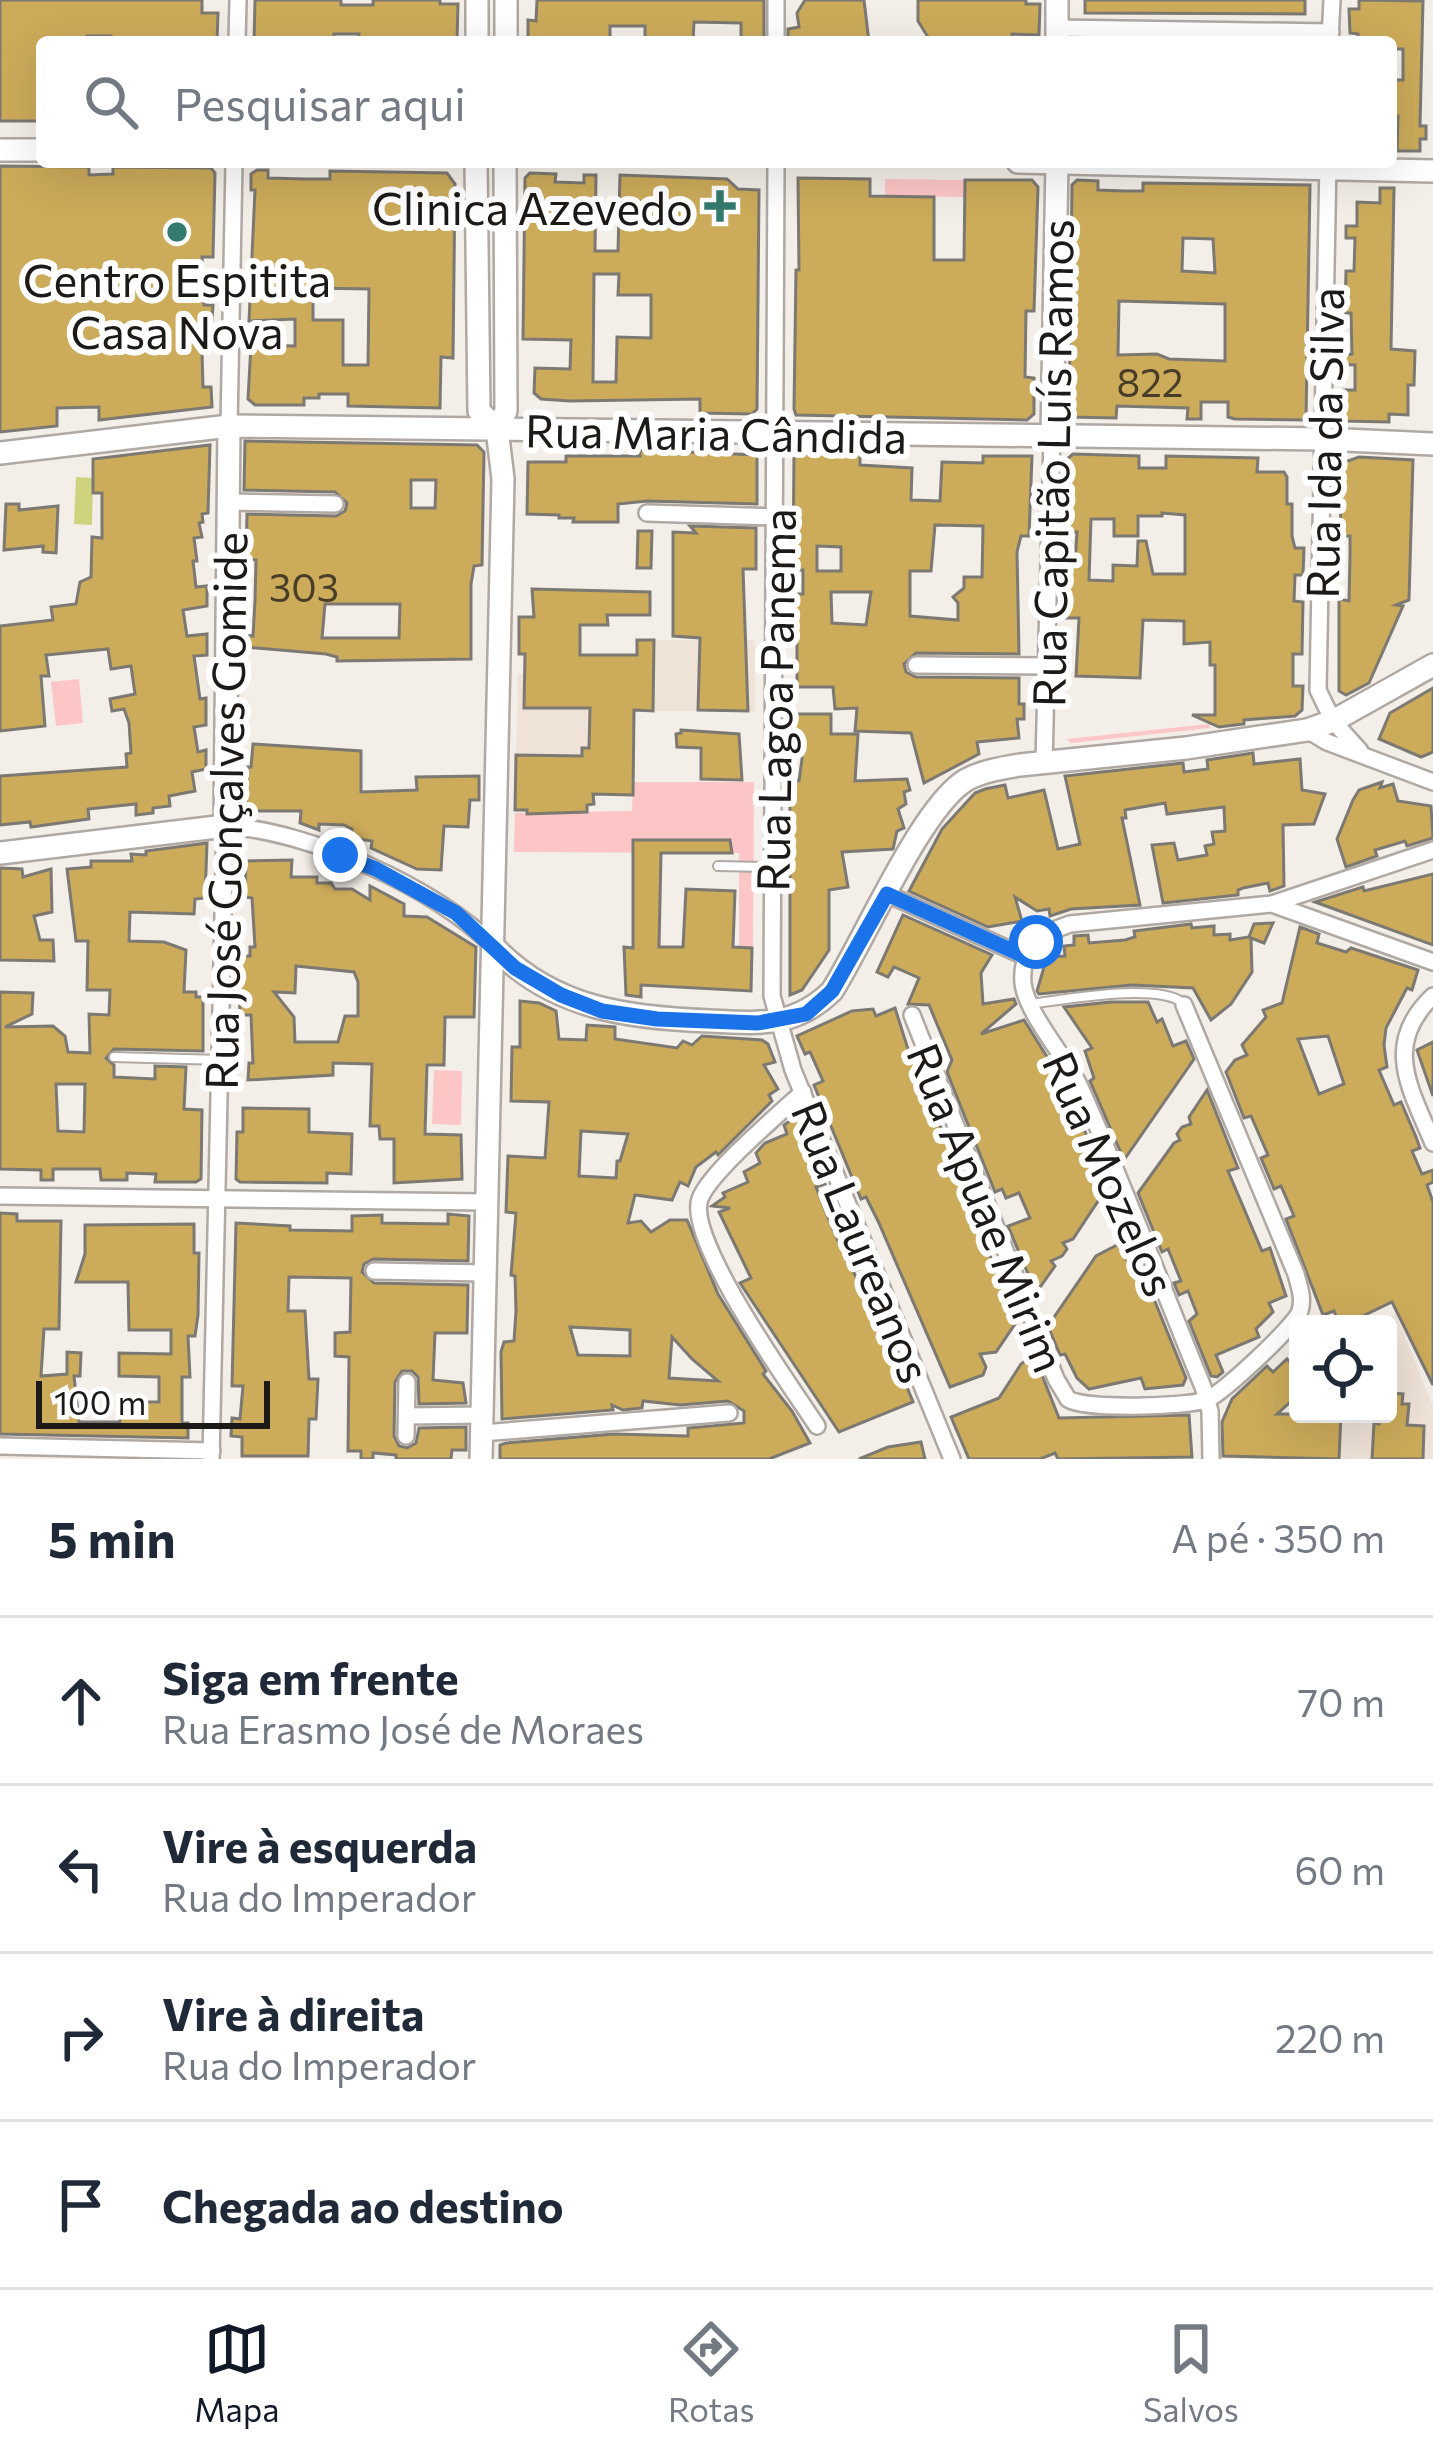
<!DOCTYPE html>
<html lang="pt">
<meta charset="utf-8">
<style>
:root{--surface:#fff;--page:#f6f6f7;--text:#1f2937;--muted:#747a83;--line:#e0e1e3;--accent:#111827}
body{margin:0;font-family:Commissioner,sans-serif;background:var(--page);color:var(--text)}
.controls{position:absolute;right:36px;bottom:36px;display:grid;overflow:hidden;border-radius:12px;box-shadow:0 12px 48px #0002}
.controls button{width:108px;height:108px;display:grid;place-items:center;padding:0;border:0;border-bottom:3px solid var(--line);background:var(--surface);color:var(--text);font:60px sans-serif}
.scale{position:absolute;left:36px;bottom:30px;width:234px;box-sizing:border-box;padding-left:12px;border:6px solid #1c1a18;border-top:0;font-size:33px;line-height:42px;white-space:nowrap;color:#1c1a18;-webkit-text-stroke:9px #fff;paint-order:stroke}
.stop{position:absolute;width:36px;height:36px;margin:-27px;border:9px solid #1a73e8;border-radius:50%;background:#fff}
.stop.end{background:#1a73e8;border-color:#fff;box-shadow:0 3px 12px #0008}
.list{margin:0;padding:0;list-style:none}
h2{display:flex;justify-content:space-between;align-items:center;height:156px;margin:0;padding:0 48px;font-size:51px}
h2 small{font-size:39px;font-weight:400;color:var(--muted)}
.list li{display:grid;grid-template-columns:78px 1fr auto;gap:36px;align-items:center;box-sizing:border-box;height:168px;padding:0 48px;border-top:3px solid var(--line)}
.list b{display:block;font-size:45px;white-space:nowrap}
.list p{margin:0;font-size:39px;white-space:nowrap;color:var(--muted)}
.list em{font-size:39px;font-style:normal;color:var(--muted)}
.icon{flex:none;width:66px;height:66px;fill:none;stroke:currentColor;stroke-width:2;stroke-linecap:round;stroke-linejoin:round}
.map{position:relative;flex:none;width:1433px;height:1459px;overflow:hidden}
.search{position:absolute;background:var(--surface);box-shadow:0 12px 48px #0002;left:36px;right:36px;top:36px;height:132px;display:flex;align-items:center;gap:30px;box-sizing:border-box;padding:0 42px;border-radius:12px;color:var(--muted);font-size:45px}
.sheet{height:828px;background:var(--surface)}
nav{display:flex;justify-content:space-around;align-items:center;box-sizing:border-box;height:168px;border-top:3px solid var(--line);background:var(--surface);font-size:33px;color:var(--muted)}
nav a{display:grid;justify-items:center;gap:6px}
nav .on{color:var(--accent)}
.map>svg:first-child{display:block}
.built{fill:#efe2d7}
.green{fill:#fdc6c6}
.water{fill:#cfd37e}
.building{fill:#ccab5a;stroke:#7c7972;stroke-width:3;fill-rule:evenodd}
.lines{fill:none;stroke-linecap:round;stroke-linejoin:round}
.lane-casing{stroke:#afa8a3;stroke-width:12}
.street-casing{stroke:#afa8a3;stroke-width:20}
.secondary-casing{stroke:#afa8a3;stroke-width:26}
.lane{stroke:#fff;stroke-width:8}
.street{stroke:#fff;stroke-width:15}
.secondary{stroke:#fff;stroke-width:21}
.route{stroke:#1a73e8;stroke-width:15}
.poi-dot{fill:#357a6f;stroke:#fff;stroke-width:4.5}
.labels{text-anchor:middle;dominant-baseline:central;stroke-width:12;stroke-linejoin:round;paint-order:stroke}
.number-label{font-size:39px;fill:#483e28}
.poi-label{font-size:45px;fill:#1c1a18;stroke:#fff;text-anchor:end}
.street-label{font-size:45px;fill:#1c1a18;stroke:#fff}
</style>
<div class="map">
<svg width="1433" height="1459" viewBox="0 0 1433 1459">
<rect width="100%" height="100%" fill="#f4eee8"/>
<!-- built -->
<g class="built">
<path d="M637,640H755V711H634L633,754L516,755L518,674L638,678Z"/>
<path d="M1396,1314L1433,1407V1459H1294L1298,1373V1414H1388V1324H1372Z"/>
</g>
<!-- green -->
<g class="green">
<path d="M885,179L965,180V197L885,196Z"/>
<path d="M79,679L83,723L56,726L51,682Z"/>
<path d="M1209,724L1210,728L1071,743L1067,739Z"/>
<path d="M633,782H754L753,948L739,947V853L514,852L515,813L632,811Z"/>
<path d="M434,1070L462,1071L461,1125L432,1124Z"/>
</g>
<!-- water -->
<path class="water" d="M76,477L93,478L92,525L74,524Z"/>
<!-- building -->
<g class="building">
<path d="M0,0H202V13H218L217,42H111V36H87V42H42V121H0Z"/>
<path d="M255,0H341V5H373V0H440V4H458L457,42H358L359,34H334V42H254Z"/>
<path d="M537,0H764V42H741V23L694,22L693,42H645V26H610V42H528V20L536,21Z"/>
<path d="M805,0H864L869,42H788V29L799,27L797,13Z"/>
<path d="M918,0H1026V4H1040L1039,35L1012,34V42H931L918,21Z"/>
<path d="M1085,0H1305V14L1085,13Z"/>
<path d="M1359,0L1423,1L1420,126H1426V139H1420V151H1397L1398,116H1391V80H1403V49H1391V42H1358V34L1350,33L1349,9H1359Z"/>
<path d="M0,166L89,167V175L113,174V167L211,168L215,173L213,257H202L204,305H213L212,320H202V352L203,387H211L212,407L99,420V407L57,408V426L0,432Z"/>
<path d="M257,170H268V178L305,179H330V171L447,173L455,184L453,358L441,357L440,408L348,406V394H319V398H304V405H255L248,399L251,345L295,346V319L249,321L255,190H251V174ZM313,288L369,289L368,365H343V320H313Z"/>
<path d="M530,173L556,174L555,182L584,183V175H596L595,251H618L620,175L727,179L738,189L759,190L757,409L752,414L700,413V399L570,401L541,399L534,393L535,368L570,369L571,340L523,339L525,178ZM594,274H619L618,295H651V338L617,337L616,382H593Z"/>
<path d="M798,178L870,179V196L934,197V260H964L965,180H1032L1038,187L1034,311H1026L1025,377L1034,378V414L1027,420L796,415L794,409L796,270H799Z"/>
<path d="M1077,180L1098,181V190L1125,191H1143V183L1310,185L1306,420L1235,419L1228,417V402H1201V419H1187L1188,408L1117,406L1116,418L1069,417L1072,185ZM1183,238L1213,239L1215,273L1182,271ZM1119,301L1225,304V361L1169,359L1157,354L1118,355Z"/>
<path d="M1380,188H1394L1391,349L1415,351L1414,385H1408V415L1389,414V422L1343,421L1344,390H1355V365L1336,364V357L1352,354L1351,313H1345L1346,271H1354L1355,238H1346V226H1357V202L1380,203Z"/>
<path d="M245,441L477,445L484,452L482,565L474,566L471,584V659L337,661V657L326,654L244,647V635L253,636L255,600L256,560L246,559L247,514L336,516L345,511L347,503L335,492L244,490ZM411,480H436L435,508H411ZM325,604H400L399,638H322Z"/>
<path d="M210,445L208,513L202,514L203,522L199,523L202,537L194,538L197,561H193L196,587L207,586V606L183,610L187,636L207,634V655L194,656L200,699L206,698V725L194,727L198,752L206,750V769L192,772L195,791L169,796L170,806L153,808V813L136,815V804L88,809L89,819L31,827L30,822L0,825V776L127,767L126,754L131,753L129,723L124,709L112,711L110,699L135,694L131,666L111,669L108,649L46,655L49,676H41L45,726L0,731V626L53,620L51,607L76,604L80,582L91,577L92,537L102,538V493H93V459Z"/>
<path d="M640,450L757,455V504L647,501L618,504V522H573L574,518H559V515L527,514L528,462H566V456H640Z"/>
<path d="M794,452L860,454V465L912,468L911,500L940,501L942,462L983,463V456H1032L1029,536H1021L1017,552L1019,654L916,653L904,664L906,672L916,677L1019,678V704H1024V719H1017L1019,738L977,742L979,754L924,783L911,733L855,731L857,708L835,709L833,687H797V641L792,640V617L794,594H803V570H793ZM935,525L983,526L982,577H964V588L953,597L958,603V620L910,616V571H931ZM817,546L841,547V571H817ZM831,592H871L866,625L832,623Z"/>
<path d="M1073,454L1139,456V468H1166V456L1258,458L1257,472H1284L1287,477V504H1292V536L1295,548H1304L1303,575H1295L1294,601L1303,602L1302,654H1293V686H1303L1302,710L1295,716L1244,720V724L1219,727L1192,715H1215V665H1210V642L1184,644V621L1143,620L1140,678L1076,676L1079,618H1063L1067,562L1075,563L1077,532H1067V459ZM1162,513L1185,515V574H1153L1146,541H1138L1137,566L1113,565V581L1089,580L1091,519H1114V536H1138V516H1162Z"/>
<path d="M1359,457L1413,460L1409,600L1396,605L1403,606L1369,683L1346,695L1339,691V599L1349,601L1350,556V536H1340L1342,463Z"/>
<path d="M6,504H19V510L58,506L56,553L43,552V546L4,550Z"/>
<path d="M690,526L756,528V569H743L748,711L698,710L700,638L673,636V532L696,533Z"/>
<path d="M638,531H652L651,568H637Z"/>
<path d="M532,589L650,592V615H607L608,625H580V655H637V640H654L653,711L634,710L633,795L593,794L594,804L587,805V812L527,814V810H515L516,755L582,756V748H589L590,708H524L525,654H519V617H534Z"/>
<path d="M1433,688V752L1421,757L1379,739L1390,713Z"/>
<path d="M791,714H831V734H858L855,781L907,779L910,790L904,792L906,804L898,809L904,828L897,831L893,849L842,852L848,887L829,890V950L802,990L790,995V781H799L802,759V734H792Z"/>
<path d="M681,730L739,734L742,780L701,779V748L677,747L676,734L681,733Z"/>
<path d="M253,744L361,751V792L417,790L416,777L479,776V800H470L468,827L444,826L441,870L417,869L371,848L372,841L351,838L352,829L344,825L319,824V830L300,823L301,811H246L248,767H251Z"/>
<path d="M1253,753L1254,764L1300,759L1302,790L1325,794L1314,824L1283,825L1284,886L1270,891L1268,883L1243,888L1238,890V895L1163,903L1152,845L1174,843L1178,860L1207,855L1205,846L1214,844L1212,832L1225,831L1224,807L1167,814L1165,803L1125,810L1126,818H1122L1140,905L1071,909L1050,916L1049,909L1037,911L1015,897L1022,921L988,927L909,891L942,829L975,793L985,789L1005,785L1008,798L1044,790L1058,849L1080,844L1065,776L1183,763L1184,772L1208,769L1207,760Z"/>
<path d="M1382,782L1380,788L1393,784L1398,801L1431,806L1433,838L1407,846L1405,841L1375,850L1377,856L1346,867L1337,839L1353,800L1359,790Z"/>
<path d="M633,840H730L732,853H661L659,947H683L686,889L735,891L733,947L752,948L751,991L641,985V997L626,995L624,947L633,948Z"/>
<path d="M207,843L205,898L195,899L194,914L130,912L129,941L164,942L186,950L184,992H196V997H203V1051L114,1049L106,1058L114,1065V1077L155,1079V1066L186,1067L184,1109L202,1110L201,1179L196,1182H155L156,1174L127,1173V1180H101L100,1169H53V1180H41V1170L0,1169V992L33,993L32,1014L5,1027L53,1026L65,1036L68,1052L90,1053L89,1014L109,1015L110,990H87L88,941H76L67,869L91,867V861H132L131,854L146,855V851ZM56,1084H85L84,1132L58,1131Z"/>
<path d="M292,860L291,877H317V883H331L335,889H352L370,900V886L404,904V916L427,917L476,947L474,1017H445L444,1065H427L425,1134L461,1135L462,1179L394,1183V1139H380L379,1126H370L372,1064L333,1063V1075L248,1080L249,1063H253L251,1015H240L239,982L241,956H250V947H255L252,898L245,897L246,861ZM296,966L354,972L358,982V1016H345L338,1042H295L294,1017L274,992L295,993Z"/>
<path d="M0,868L22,869L23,877L51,869L52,912L34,916L40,940H53L54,961L0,960Z"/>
<path d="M1433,874V945L1315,902L1363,887L1364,891Z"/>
<path d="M903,915L992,955L981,973L983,1004L1014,999L1016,1004L981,1034L1024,1020L1069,1092L1101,1171L1093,1175L1102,1195L1073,1239L1063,1243L1067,1249L1062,1256L1051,1261L1055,1266L1036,1293L1008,1226L1030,1218L1019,1193L1006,1198L1002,1189L995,1192L947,1072L952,1060L929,1005L908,1004L919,978L894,967L888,977L877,972Z"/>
<path d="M1273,923L1264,943L1251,938L1252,972L1231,1004L1211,1020L1193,988L1132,985L1039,994L1037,991L1047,957L1065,956L1064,946L1074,945V936L1088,935L1089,943L1125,940L1135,937L1134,931L1191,924L1192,928L1214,926V935L1230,934V940L1249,937L1254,924Z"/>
<path d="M1300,927L1319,934L1317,943L1346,952L1351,948L1418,970L1412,990L1407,988L1386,1028L1384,1045L1387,1067L1379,1070L1394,1105L1401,1102L1416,1137L1420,1148L1412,1151L1422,1174L1433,1170V1182L1427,1185L1433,1202V1385L1392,1302L1365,1315L1369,1324H1339L1334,1311L1323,1315L1286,1219L1294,1216L1281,1186L1274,1189L1261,1158L1268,1155L1251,1116L1244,1118L1226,1072L1235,1060L1247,1055L1242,1045L1266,1017L1263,1010L1282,1003ZM1328,1036L1344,1084L1319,1094L1298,1039Z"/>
<path d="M520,1001L539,1003L556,1011L559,1039L586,1040L587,1025L615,1027V1039L677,1048L683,1041L692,1045L702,1036L762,1040L768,1044L775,1062L764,1065L778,1089L769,1095L772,1101L718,1155L716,1152L696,1167L688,1186L680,1182L672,1200L635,1195L628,1223L641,1221L651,1232L670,1220H687L718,1294L766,1371L763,1374L792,1411L810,1443L769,1459H500V1445L506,1443L614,1434L688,1436V1428L744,1423V1411L728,1401L680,1405L643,1401L642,1408L623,1410L612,1405L613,1410L502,1419L501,1352L504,1342L514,1341L516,1311L515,1276L511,1275L516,1213L506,1212L508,1156L545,1158L549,1102L511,1101L512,1047H520ZM581,1131L628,1134L620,1161H617L616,1178L579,1176ZM570,1327L630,1330V1356L578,1355ZM672,1337L692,1359L718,1381L669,1378Z"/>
<path d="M1110,1002H1148L1157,1022L1162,1019L1173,1046L1186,1041L1194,1059L1124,1160L1090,1081L1094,1078L1085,1051L1092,1048L1064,1007Z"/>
<path d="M895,1008L907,1046L989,1244L986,1245L1004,1293L1008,1291L1019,1318L996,1352L980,1354L986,1367L983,1375L950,1387L878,1221L866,1197L861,1199L814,1085L823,1081L810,1052L805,1054L797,1036L852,1011L873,1009L876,1016Z"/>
<path d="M1433,1042V1096L1417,1050Z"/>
<path d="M1207,1090L1238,1168L1228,1171L1262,1251L1270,1248L1286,1296L1269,1303L1273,1312L1256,1329L1259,1337L1216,1355L1223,1372L1217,1377L1211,1376L1189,1321L1197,1314L1188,1291L1179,1295L1174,1283L1181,1281L1168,1249L1162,1252L1138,1193L1174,1143L1180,1140L1177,1134L1182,1127L1191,1124L1189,1117Z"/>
<path d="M243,1108L309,1109V1132L352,1134L351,1174L327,1173V1183L240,1182L236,1179L237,1132H243Z"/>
<path d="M798,1115L825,1184L816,1187L829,1220L839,1243L847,1240L859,1269L853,1271L885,1333L913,1402L839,1432L740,1283L751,1278L719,1212L730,1208L712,1206L725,1197L723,1193L748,1182L744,1172L760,1163L756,1153L765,1143L787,1134L784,1125Z"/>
<path d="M0,1213L17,1214V1221H61L59,1329H44L41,1376L67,1374V1352L81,1353L80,1376H74L79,1422H120V1402H159V1377L119,1376V1353L171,1354V1330H129L128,1282H76L85,1254V1225L194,1224V1253H199L198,1315L195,1336H188L190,1377H182V1423H188V1438L0,1434Z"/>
<path d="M448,1214L469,1216L468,1261L373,1259L364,1264L362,1272L374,1283L468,1285L467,1333H435L433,1380L463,1383L466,1403L419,1404L418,1377L412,1371H402L395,1382L394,1436L399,1446L407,1448L416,1443L419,1428L466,1427V1450H452L451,1459H396V1455L373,1453V1459H361V1451H348L349,1357L335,1356V1333L350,1332L351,1278L289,1277L288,1311H305L309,1379H318L316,1419H309L308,1456H242V1437L231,1436L232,1418L240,1419L243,1386H232L236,1223L290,1226V1230L352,1231V1216L382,1215V1223L448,1224Z"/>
<path d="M1119,1244L1134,1275L1141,1272L1149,1287L1186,1378L1183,1385L1145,1389L1141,1378L1089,1389L1077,1378L1065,1354L1060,1355L1048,1326L1096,1256Z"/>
<path d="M1034,1355L1059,1418L1189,1415L1192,1457L1058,1459L1055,1453L1040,1459H969L951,1417L999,1398L1021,1364Z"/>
<path d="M1287,1359L1297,1370L1293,1379L1296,1397L1277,1414H1341L1339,1459L1223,1456L1222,1422L1232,1399L1267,1366L1273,1372Z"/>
<path d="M1388,1393L1403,1394L1402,1404H1409L1407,1425L1424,1426L1423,1459H1372L1374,1423L1379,1424L1380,1414H1388Z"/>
<path d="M921,1442L925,1459H859L888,1447Z"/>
</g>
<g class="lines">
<defs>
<g id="lane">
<path d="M718,866L770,867"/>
<path d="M1029,1004C1064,1000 1157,982 1183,1003"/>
<path d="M114,1057L221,1060"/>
</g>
<g id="street">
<path d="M1057,28L1331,32"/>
<path d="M1330,39L1332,0"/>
<path d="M237,42L238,0"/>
<path d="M776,42V0"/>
<path d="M776,162L772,996L793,1070L952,1459"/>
<path d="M1328,162L1318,690L1333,721L1360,751"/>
<path d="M229,426L234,162"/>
<path d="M228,502L335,504"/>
<path d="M647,513L776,517"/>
<path d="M916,665L1047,666"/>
<path d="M1307,730L1327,742L1433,782"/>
<path d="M1044,763L1052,435"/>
<path d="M887,894L1026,957"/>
<path d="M1272,904L1433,962"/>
<path d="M1433,996C1382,1044 1410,1088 1433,1143"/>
<path d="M912,1015L1056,1379L1068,1399C1085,1410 1185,1407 1206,1400C1221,1395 1296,1325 1300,1311C1304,1298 1299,1286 1296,1274L1184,1005"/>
<path d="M803,1092C780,1113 709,1173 700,1199C685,1239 792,1388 817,1426"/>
<path d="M0,1196L486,1202"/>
<path d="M374,1271L485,1273"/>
<path d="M407,1416L482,1415"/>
<path d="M482,1433L729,1413"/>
<path d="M406,1436L407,1382"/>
<path d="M0,1446L212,1451"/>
<path d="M211,1459L225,826C307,830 438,888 494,947"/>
<path d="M1211,1459L1210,1411L1203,1387C1162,1287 1124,1185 1080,1087C1066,1057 1026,1013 1023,983C1020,950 1042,933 1070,924L1272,904L1433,850"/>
</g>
<g id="secondary">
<path d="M1057,0V42"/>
<path d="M477,42V0"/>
<path d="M506,42V0"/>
<path d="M0,150H42"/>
<path d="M476,162L479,411L497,429L503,479L481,1459"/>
<path d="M1018,162L1433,171"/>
<path d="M497,429L506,411L505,162"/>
<path d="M1052,435L1057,162"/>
<path d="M0,453L229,426L1323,439L1433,444"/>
<path d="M0,853L225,826L229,426"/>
<path d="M494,947C553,1009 629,1018 710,1021C759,1023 794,1028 832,991C864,941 921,807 966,780C983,771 1002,768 1020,765L1186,748L1307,730L1333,721L1433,665"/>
</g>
</defs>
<!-- lane casing -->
<use href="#lane" class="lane-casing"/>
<!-- street casing -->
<use href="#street" class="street-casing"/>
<!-- secondary casing -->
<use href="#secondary" class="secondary-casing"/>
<!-- lane -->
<use href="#lane" class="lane"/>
<!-- street -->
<use href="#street" class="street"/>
<!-- secondary -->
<use href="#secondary" class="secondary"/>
</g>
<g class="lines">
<!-- route -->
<path class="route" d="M340,855L376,869L456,913L515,968L561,995L602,1011L657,1019L758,1023L806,1014L832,991L887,894L1026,957L1036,942"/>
</g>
<!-- markers -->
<g class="poi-dot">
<path d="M714 188h12v12h12v12h-12v12h-12v-12h-12v-12h12z"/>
<circle cx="177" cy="232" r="12"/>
</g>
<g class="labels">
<!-- number labels -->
<g class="number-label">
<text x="1150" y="381">822</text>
<text x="304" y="586">303</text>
</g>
<!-- poi labels -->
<g class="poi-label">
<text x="693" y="206">Clinica Azevedo</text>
<text x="177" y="278" text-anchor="middle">Centro Espitita<tspan x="177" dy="52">Casa Nova</tspan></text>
</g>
<!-- street labels -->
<g class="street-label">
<text transform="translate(716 432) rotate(1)">Rua Maria Cândida</text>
<text transform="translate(1323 443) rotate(-89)">Rua Ida da Silva</text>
<text transform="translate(1051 463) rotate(-89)">Rua Capitão Luís Ramos</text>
<text transform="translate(774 700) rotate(-89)">Rua Lagoa Panema</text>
<text transform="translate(224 811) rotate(-89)">Rua José Gonçalves Gomide</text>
<text transform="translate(1111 1173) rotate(66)">Rua Mozelos</text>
<text transform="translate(988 1207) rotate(68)">Rua Apuae Mirim</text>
<text transform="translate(863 1241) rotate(68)">Rua Laureanos</text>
</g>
</g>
</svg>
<div class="controls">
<button><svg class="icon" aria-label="locate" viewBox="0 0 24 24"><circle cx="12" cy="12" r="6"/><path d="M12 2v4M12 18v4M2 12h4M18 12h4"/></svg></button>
</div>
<div class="scale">100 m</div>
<div class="stop" style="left:1036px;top:942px"></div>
<div class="stop end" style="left:340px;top:855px"></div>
<div class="search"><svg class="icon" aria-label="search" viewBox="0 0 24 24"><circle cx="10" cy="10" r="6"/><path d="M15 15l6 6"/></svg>Pesquisar aqui</div>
</div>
<section class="sheet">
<h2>5 min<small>A pé · 350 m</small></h2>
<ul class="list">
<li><svg class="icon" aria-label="ahead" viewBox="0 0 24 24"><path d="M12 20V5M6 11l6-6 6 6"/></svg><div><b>Siga em frente</b><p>Rua Erasmo José de Moraes</p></div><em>70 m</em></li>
<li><svg class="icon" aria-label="left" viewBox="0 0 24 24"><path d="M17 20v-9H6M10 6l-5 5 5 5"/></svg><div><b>Vire à esquerda</b><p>Rua do Imperador</p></div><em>60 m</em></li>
<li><svg class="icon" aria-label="right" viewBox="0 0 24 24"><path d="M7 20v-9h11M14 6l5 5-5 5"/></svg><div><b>Vire à direita</b><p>Rua do Imperador</p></div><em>220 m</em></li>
<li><svg class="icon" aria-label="arrive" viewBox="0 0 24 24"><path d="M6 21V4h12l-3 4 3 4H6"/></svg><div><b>Chegada ao destino</b></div></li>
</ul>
</section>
<nav>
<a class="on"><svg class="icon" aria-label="map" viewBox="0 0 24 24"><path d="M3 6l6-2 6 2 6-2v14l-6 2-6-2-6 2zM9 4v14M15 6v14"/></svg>Mapa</a>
<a><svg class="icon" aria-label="directions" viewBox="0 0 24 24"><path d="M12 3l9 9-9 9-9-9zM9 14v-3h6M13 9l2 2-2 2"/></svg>Rotas</a>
<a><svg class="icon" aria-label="saved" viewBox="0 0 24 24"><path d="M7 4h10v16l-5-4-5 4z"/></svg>Salvos</a>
</nav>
